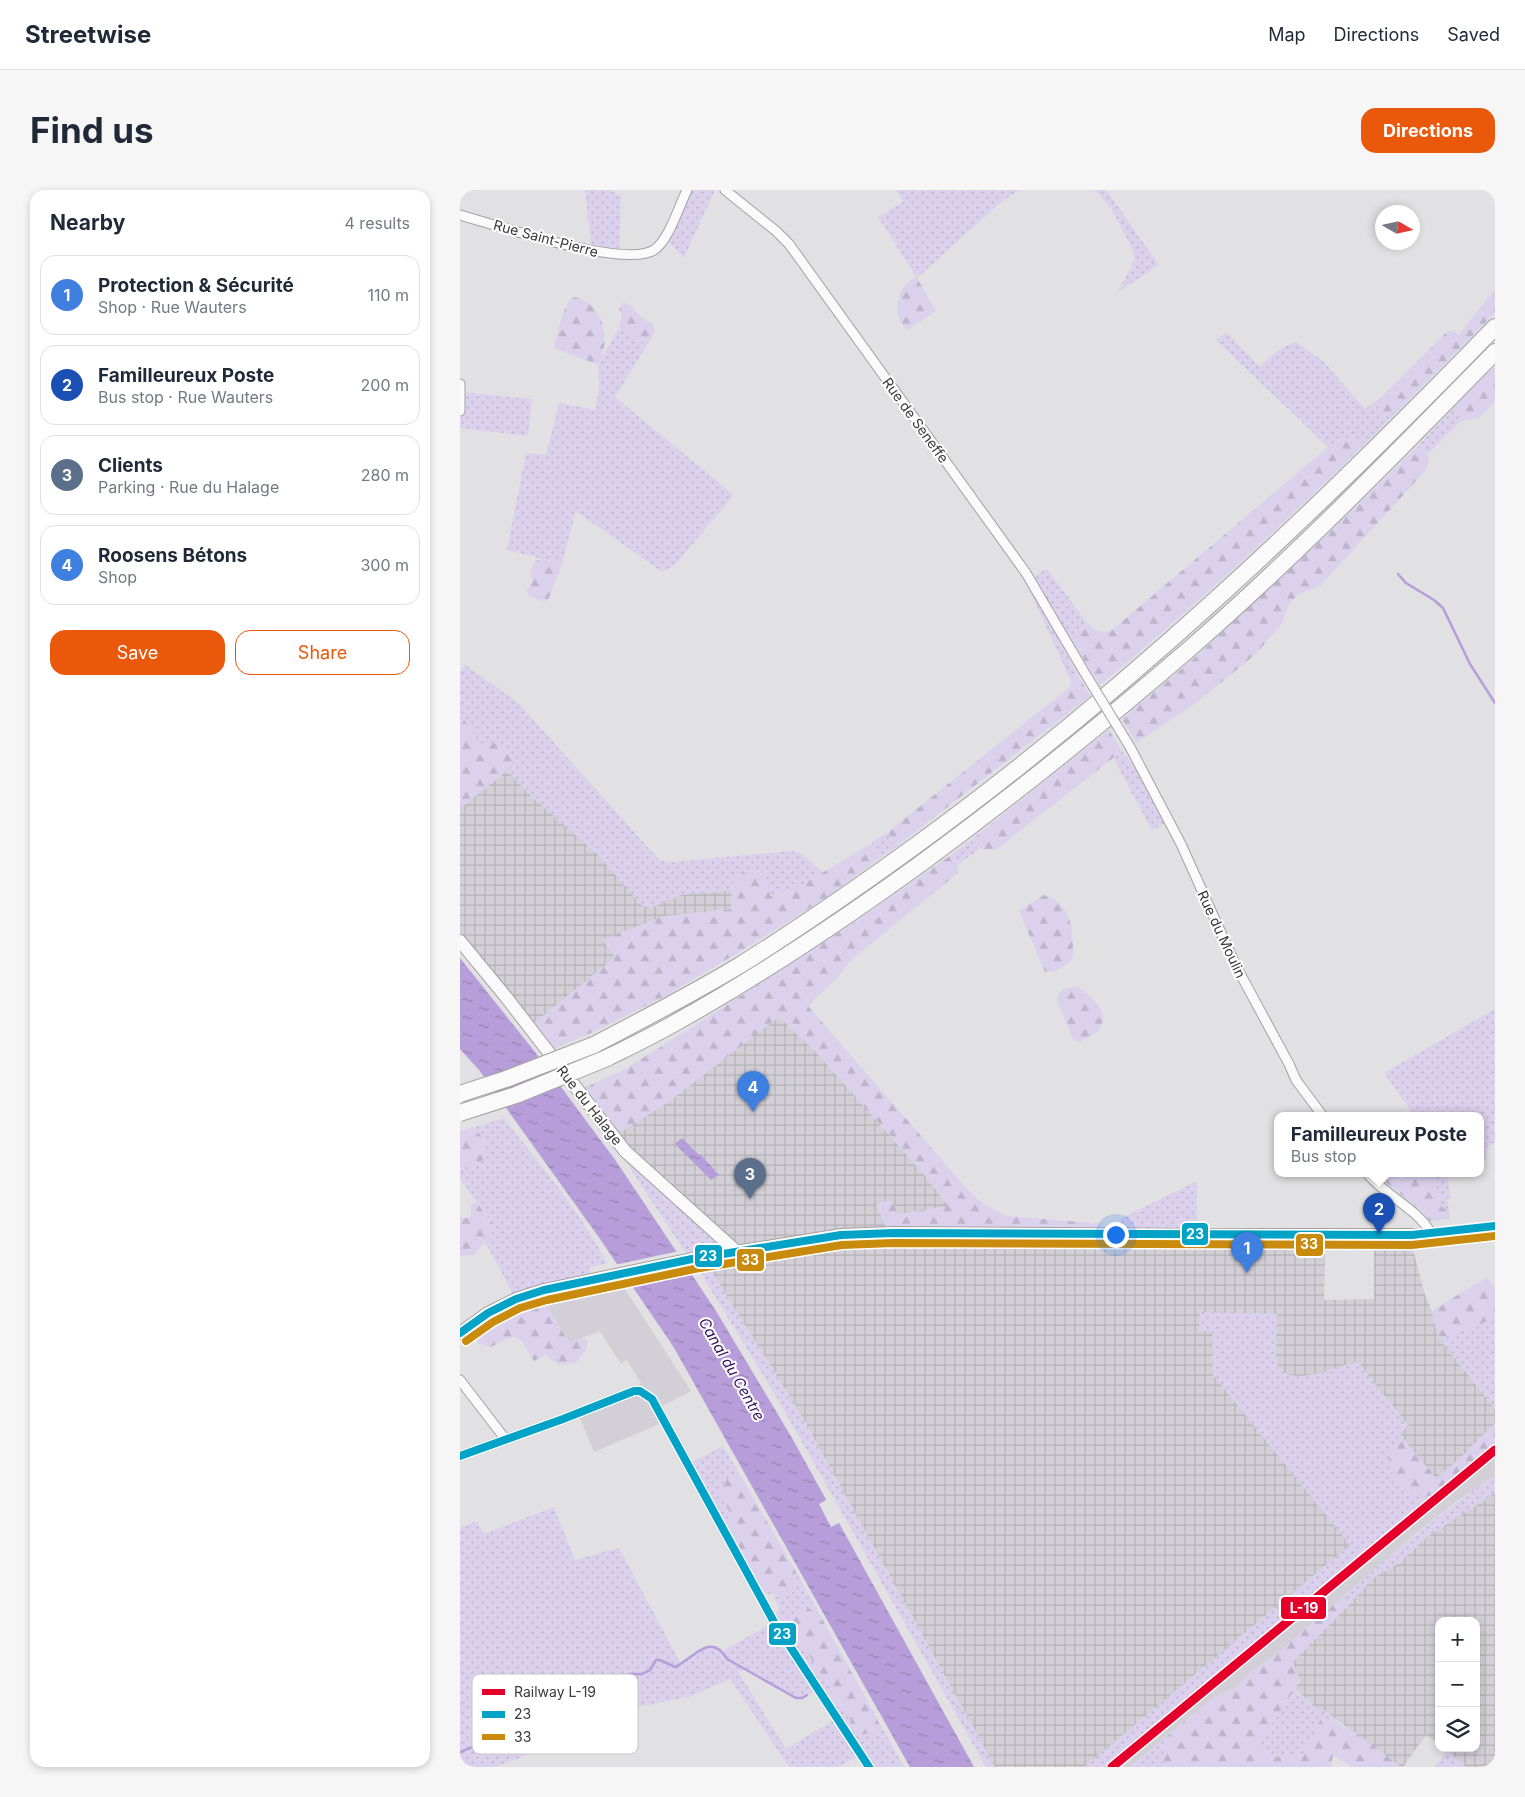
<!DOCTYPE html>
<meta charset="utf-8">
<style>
:root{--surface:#fff;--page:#f6f6f7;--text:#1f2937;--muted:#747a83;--line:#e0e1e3;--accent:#ea580c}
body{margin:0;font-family:Inter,sans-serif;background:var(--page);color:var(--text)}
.controls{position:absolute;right:15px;bottom:15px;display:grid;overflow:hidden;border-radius:10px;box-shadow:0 2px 8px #0003}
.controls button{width:45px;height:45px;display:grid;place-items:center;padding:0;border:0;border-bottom:1px solid var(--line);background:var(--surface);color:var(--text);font:25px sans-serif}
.compass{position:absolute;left:915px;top:15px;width:45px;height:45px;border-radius:50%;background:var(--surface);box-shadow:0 2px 8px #0003;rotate:99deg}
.you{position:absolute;left:655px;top:1044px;width:18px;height:18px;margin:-12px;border:4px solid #fff;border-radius:50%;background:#1a73e8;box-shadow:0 0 0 8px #1a73e833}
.badge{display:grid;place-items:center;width:32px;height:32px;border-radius:50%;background:var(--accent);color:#fff;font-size:16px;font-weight:700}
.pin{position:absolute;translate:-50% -41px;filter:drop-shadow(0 1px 2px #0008)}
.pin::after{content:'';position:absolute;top:26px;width:18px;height:15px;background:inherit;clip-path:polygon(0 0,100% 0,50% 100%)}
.popup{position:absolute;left:814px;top:922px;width:210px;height:65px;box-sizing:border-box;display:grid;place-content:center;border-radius:10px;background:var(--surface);filter:drop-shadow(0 1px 4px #0005);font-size:16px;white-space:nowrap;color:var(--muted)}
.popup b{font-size:19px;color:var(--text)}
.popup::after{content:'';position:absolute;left:50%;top:100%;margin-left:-10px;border:10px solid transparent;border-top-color:var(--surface)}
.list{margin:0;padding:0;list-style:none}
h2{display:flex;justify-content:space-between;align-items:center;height:65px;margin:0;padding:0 20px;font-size:21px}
h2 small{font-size:16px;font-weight:400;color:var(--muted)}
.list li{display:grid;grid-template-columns:32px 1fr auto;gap:15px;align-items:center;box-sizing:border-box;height:80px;margin:0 10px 10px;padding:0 10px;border:1px solid var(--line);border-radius:15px}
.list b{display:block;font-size:19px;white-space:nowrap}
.list p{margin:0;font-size:16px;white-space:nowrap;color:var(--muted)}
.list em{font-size:16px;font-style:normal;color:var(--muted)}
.actions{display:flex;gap:10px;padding:15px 20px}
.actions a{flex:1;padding:11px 0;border:1px solid var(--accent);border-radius:15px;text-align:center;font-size:18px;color:var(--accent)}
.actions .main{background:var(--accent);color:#fff}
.icon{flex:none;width:28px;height:28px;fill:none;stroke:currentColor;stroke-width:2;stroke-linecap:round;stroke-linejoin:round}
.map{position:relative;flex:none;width:1035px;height:1577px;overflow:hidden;border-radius:15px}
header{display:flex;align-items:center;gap:30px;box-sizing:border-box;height:70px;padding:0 25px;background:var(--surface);border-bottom:1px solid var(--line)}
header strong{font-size:24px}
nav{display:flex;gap:28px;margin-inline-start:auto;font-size:18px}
.intro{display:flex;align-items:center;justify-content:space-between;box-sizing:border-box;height:120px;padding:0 30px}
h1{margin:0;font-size:35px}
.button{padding:12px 22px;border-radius:15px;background:var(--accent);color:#fff;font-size:18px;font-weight:700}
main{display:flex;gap:30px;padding:0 30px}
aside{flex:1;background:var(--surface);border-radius:15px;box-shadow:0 2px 8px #0003}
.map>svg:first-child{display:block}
.built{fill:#d2cfd6}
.industrial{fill:url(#industrial-grid)}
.grass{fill:url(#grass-dots);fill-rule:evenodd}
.forest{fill:url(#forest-firs)}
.water{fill:url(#water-ripples)}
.pier{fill:#e1e0e2}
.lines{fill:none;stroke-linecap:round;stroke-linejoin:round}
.stream{stroke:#b79eda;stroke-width:2.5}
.street-casing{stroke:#a2a1a3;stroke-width:11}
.secondary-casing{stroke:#a2a1a3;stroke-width:14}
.highway-casing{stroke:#a2a1a3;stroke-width:18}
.street{stroke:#fafafb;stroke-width:9}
.secondary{stroke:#fafafb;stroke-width:12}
.highway{stroke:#fafafb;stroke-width:16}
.street-bridge-casing{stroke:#a2a1a3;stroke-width:11;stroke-linecap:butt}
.highway-bridge-casing{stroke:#a2a1a3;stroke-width:18;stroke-linecap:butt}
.street-bridge{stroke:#fafafb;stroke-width:9}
.highway-bridge{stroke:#fafafb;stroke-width:16}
.bus-1-casing{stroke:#fff;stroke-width:11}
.bus-2-casing{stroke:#fff;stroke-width:11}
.bus-1{stroke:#03a3c7;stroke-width:8}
.bus-2{stroke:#c88b0e;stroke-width:8}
.rail-1-casing{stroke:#fff;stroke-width:12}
.rail-1{stroke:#e4002b;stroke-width:9}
.labels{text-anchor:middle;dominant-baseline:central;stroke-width:4;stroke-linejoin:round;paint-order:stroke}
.street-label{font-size:14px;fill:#39393a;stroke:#fff}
.water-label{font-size:15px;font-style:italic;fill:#38105d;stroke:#fff}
.key{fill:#fff;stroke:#c4c4c4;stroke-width:1}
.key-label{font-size:14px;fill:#39393a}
.line-badge{stroke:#fff;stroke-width:2}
.badge-label{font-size:14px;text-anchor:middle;font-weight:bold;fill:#fff}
</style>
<header>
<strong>Streetwise</strong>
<nav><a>Map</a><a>Directions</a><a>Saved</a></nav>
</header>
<div class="intro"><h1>Find us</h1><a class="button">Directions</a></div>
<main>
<aside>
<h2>Nearby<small>4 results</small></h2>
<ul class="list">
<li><span class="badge" style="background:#3f7fe0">1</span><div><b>Protection &amp; Sécurité</b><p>Shop · Rue Wauters</p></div><em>110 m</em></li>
<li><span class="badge" style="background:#1a4fb4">2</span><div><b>Familleureux Poste</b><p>Bus stop · Rue Wauters</p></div><em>200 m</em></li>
<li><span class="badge" style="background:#5c6f8a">3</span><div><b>Clients</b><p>Parking · Rue du Halage</p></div><em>280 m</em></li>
<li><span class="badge" style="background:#3f7fe0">4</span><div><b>Roosens Bétons</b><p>Shop</p></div><em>300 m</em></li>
</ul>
<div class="actions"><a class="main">Save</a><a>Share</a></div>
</aside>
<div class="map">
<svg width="1035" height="1577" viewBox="0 0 1035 1577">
<defs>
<pattern id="industrial-grid" width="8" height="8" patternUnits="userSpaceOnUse" patternTransform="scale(1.25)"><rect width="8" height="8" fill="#d2cfd6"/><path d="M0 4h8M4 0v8" fill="none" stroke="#b5b2b8"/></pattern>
<pattern id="grass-dots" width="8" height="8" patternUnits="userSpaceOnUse" patternTransform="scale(1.25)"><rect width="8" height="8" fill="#dcd1ed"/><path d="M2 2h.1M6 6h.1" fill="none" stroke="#beb4cc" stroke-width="1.8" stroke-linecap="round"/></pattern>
<pattern id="forest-firs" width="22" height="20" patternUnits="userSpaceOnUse" patternTransform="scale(1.25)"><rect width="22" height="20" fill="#dcd1ed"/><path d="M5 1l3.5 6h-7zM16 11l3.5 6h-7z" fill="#beb4cc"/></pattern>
<pattern id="water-ripples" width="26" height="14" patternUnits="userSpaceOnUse" patternTransform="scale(1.25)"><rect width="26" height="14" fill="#b79eda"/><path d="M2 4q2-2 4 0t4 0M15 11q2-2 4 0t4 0" fill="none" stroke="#9682b2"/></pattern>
</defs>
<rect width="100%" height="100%" fill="#e1e0e2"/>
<!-- built -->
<g class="built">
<path d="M159,1090L231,1201L197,1219L204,1232L134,1262L118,1223L174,1201L181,1193L167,1170L161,1174L140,1141L109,1153L90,1120L86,1107Z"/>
<path d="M1035,1253V1285L997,1311L960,1340L818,1463L792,1481L775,1498L753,1508L670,1577H644L867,1393L969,1306Z"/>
</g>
<!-- industrial -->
<g class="industrial">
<path d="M5,475L58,513L199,670L245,703L272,700L271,719L256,720L209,804L133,842L92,859L0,751V483Z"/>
<path d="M319,827L356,862L467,988L503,1035L742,1045V1053L865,1052L864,1110L914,1109V1050L949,1052L954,1063L965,1105L972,1121L978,1148H983L982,1152L1035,1219V1253L643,1577H535L340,1223L253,1084L232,1069L165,961L124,898L162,881L223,843Z"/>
<path d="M1035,1303V1577H1006L984,1558H1016V1431H979V1554L966,1545L943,1577H941L865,1521L852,1515L835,1498L840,1491L833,1472L913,1388L939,1373L967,1347Z"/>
</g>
<!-- grass -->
<g class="grass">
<path d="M125,0H149L161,6L159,65L132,61Z"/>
<path d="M227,0H255L224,68L205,48Z"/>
<path d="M436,0H559L539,14L457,88L418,27L443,12Z"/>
<path d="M635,0H645L649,4L699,75L658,102L674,71L673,60L651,18Z"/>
<path d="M159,138L187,155L155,207L274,305L214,376L202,382L116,321L102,374L47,360L66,263L86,265L99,213L136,220L139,196L138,175Z"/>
<path d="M766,142L800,177C811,165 821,157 836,152L863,171L905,219L918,210V218L922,223H936L905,254L892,246L868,257L756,150Z"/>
<path d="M1,202L72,209L68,246L0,238Z"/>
<path d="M996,215L1001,231L968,264L957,257Z"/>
<path d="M583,380H588L627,433L609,447L573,388Z"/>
<path d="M568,393L618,485L611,491L567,395Z"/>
<path d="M5,475L58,513L199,670L211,672L333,661C346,663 352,676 363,682L338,697L309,706L273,692L272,700L221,705L189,719L180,714L139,666L72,607L47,581L52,576L35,553H21L0,525V483Z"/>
<path d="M662,561L696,605L710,630L692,641L653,567Z"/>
<path d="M429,641V648L433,653L441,654L420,668L419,661L409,655Z"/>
<path d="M511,650L519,659L498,675L491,665Z"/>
<path d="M1035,819V952L1027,957L1026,969L1020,973V925H954L924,883Z"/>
<path d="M44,928C80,975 120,1021 147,1073L129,1078L133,1089L56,1109L25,1052L35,1038L0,988V979L11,978L26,953L15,937Z"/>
<path d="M165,961L277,1062L233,1070L253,1084L340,1223L535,1577H526L317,1208L232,1069L223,1059L170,978Z"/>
<path d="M972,983H986L991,1008L987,1009L989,1020L983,1018L981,1014Z"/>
<path d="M737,991V1045H650L662,1028Z"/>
<path d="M740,1122L817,1124L816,1164L818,1178H822L823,1182C842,1193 878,1177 897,1171L949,1236L940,1243L947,1253L937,1254L943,1299L963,1307L969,1306L867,1393L643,1577H624L890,1355L753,1185L752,1141H739Z"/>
<path d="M1035,1128V1219L982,1152L983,1148Z"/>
<path d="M263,1256L282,1288L275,1286L267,1335L303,1402L297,1401L228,1274Z"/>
<path d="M1035,1285V1303L967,1347L939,1373L913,1388L888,1416L887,1410L881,1408C931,1365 981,1322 1035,1285Z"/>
<path d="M94,1317L115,1370L159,1358L221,1474C234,1465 248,1450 263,1461L314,1432L319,1417L313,1406C335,1409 335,1400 336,1382L444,1577H409L401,1565L378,1577H329L270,1489L228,1507L182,1516L167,1520L123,1543L36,1577H0V1338L17,1331L23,1344ZM284,1479L336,1508H342L358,1499L377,1528L326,1559L279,1483Z"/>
<path d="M835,1498L852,1515L865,1521L883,1535L872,1530L857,1534L855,1547L842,1567L830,1565L823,1567L815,1566L810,1562L796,1557Z"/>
<path d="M704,1549L703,1577H670Z"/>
<path d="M987,1561L990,1563L1006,1577H975Z"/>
</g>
<!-- forest -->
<g class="forest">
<path d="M454,88H457L476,121L447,140C431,127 436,97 454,88Z"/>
<path d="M1035,99V123L936,223H922L918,218V210L988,141L994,142L999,145Z"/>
<path d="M114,107C144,112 152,152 138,175L94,158C98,145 102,114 114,107Z"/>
<path d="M163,113C173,114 175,122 182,128C185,130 190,132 193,134L195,142L187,155L159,138L162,124L159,119Z"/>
<path d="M1035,176V212L1019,228L1001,231L996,215Z"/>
<path d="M892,246L905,254C820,337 732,419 640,495L609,447L627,433C636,441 641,444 652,440L868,257Z"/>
<path d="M957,257C969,265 971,266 966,280L861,395L837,405L828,416L822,433L797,463L736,513L676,553L662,529L739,464L876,336Z"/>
<path d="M83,369L102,374L88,410L82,411L69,405L67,401L73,391C69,383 71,379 75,371Z"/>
<path d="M618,485L630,506L441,653H433L429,648V641L610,497L611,491Z"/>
<path d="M0,525L21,553C35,553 50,553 55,570L47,581L0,619Z"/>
<path d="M649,540L662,561L537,659C524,661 519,659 511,650Z"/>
<path d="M409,655L419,661L420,668L373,703L304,747L209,804L133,842L88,861L69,837L155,767L141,750L204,726L271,719L272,700L275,686L288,681H301L306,685L310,706L338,697Z"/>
<path d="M491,665L498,675V683L390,771L379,786L348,816L508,1000L522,1013L547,1026L641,1034L644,1045L426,1038L416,1014L430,1010L435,1018L436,1024L488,1016L467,988L356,862L319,827L206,914L153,947L118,901L162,881L223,843L398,730Z"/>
<path d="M584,705C614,715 613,742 613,768C606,776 596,782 585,782L559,721Z"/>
<path d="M617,796C629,805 653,821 639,840C635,845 624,849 619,852L614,851L597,810L599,803L605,799Z"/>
<path d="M15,937L26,953L25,969L11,978L0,979V941Z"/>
<path d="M931,983L935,984L941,989L948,983H972L981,1014L983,1018L989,1020L990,1029L970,1031L962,1021L919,987L923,984Z"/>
<path d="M13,1013H17L35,1038L25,1052L14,1065L0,1066V1028H9L11,1024V1015Z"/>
<path d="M1027,1087L1035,1098V1128L988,1147L978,1148L972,1121Z"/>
<path d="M86,1107L90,1120L109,1153L121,1148L128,1151L125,1161L116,1173L99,1175L85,1165L74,1171L62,1151L55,1147L48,1148L31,1157L19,1154L15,1146L16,1139L66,1108Z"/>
<path d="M1035,1233V1253L969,1306C961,1307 948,1303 942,1298C933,1290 922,1263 935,1255C939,1253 943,1253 947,1253L976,1288L998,1270Z"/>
<path d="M275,1286L282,1288L336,1382L334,1400L330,1405L322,1407L303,1402L267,1334L269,1317C258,1309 260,1299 266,1289Z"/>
<path d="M881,1408L887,1409L888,1416L833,1472L840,1491L796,1557L810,1562L815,1566L823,1567L830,1565L842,1567C844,1558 846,1551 855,1546L857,1534L862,1529C885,1530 922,1563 941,1577H892L873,1565L871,1577H703L704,1549L753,1508L775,1498L792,1481L818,1463Z"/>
<path d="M346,1417L360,1425L420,1535L417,1543L403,1544L391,1536L390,1526L384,1518L378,1514L373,1507L369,1490C357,1483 351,1469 346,1457C334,1451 323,1447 323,1433L327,1428L334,1427L338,1419Z"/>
</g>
<!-- water -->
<g class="water">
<path d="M0,768L75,862L156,971L256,1121L332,1248L514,1577H450L213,1156L140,1049L19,880L0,859Z"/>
<path d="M222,948L239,965L240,964L259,985L251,990L215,954Z"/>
</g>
<!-- pier -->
<g class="pier">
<path d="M219,1061L228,1077L165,1089L154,1075Z"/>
<path d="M368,1309L381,1332L371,1337L359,1314Z"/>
</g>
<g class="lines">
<!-- stream -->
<g class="stream">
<path d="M938,384L946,393L974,410L983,418L1010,474L1035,513"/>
<path d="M0,1562L74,1533L135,1498L169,1484H182L190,1480L196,1470H200L215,1477C234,1468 251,1441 267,1469L336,1508H342L347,1505"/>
</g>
<defs>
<g id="street">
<path d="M265,0L316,41L329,54L566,383L623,480"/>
<path d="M0,25C37,35 164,79 194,60C209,50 219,16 227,0"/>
<path d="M0,194V221"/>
<path d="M670,557L721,654L776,776L829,874L836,890L862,925"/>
<path d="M907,983C925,1006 956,1017 971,1043"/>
<path d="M0,1190L46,1250"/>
<path d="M0,1266L103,1229L174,1201H180L192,1209L314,1432L409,1577"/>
</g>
<g id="secondary">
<path d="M0,751L46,807L165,961L277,1062"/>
<path d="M0,1143L28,1123L56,1109L84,1100L232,1069L381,1045L433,1043L737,1045H952"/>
</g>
<g id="highway">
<path d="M134,855C182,830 230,805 277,777C338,739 397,698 455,656C665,503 854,324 1035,137"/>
<path d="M147,868C169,857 192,846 213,834C300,786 383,730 463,672C554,605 641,535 727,461C835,367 935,264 1035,162"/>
</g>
</defs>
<!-- street casing -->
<use href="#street" class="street-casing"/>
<!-- secondary casing -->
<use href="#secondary" class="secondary-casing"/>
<!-- highway casing -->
<use href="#highway" class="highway-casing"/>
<!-- street -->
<use href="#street" class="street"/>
<!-- secondary -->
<use href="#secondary" class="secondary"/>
<!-- highway -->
<use href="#highway" class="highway"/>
<defs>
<path id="street-bridge" d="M623,480L670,557"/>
<g id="highway-bridge">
<path d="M0,904L46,889L134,855"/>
<path d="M0,923L56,905L147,868"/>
</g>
</defs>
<!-- street-bridge casing -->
<use href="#street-bridge" class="street-bridge-casing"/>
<!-- highway-bridge casing -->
<use href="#highway-bridge" class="highway-bridge-casing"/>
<!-- street-bridge -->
<use href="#street-bridge" class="street-bridge"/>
<!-- highway-bridge -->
<use href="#highway-bridge" class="highway-bridge"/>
<defs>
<g id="bus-1">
<path d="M0,1143L28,1123L56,1109L84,1100L232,1069L381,1045L433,1043L952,1045L1035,1036"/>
<path d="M0,1266L103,1229L174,1201H180L192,1209L314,1432L409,1577"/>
</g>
<path id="bus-2" d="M6,1151L33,1132L60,1118L87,1110L234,1079L382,1055L433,1053L952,1055L1035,1046"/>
</defs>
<!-- bus-1 casing -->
<use href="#bus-1" class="bus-1-casing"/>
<!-- bus-2 casing -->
<use href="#bus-2" class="bus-2-casing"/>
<!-- bus-1 -->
<use href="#bus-1" class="bus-1"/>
<!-- bus-2 -->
<use href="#bus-2" class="bus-2"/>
<defs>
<path id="rail-1" d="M652,1577L1035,1260"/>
</defs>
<!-- rail-1 casing -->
<use href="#rail-1" class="rail-1-casing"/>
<!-- rail-1 -->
<use href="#rail-1" class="rail-1"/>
</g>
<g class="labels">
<!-- street labels -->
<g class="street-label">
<text transform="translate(86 48) rotate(15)">Rue Saint-Pierre</text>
<text transform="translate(456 230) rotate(54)">Rue de Seneffe</text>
<text transform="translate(762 744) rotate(65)">Rue du Moulin</text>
<text transform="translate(130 915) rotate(52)">Rue du Halage</text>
</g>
<!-- water labels -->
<g class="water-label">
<text transform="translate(272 1179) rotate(60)">Canal du Centre</text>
</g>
</g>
<!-- legend -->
<rect x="12" y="1484" width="166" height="80" rx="8" class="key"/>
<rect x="22" y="1499" width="23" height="6" fill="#e4002b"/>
<rect x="22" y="1521" width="23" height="7" fill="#03a3c7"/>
<rect x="22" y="1544" width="23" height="6" fill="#c88b0e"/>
<g class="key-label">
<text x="54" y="1507">Railway L-19</text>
<text x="54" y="1529">23</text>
<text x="54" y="1552">33</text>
</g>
<g class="line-badge">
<rect x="721" y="1032" width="28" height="24" rx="5" fill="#03a3c7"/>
<rect x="835" y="1043" width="29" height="24" rx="5" fill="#c88b0e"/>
<rect x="234" y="1054" width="29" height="24" rx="5" fill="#03a3c7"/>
<rect x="276" y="1058" width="29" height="24" rx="5" fill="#c88b0e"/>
<rect x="820" y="1406" width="47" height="24" rx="5" fill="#e4002b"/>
<rect x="308" y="1432" width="29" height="24" rx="5" fill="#03a3c7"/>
</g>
<g class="badge-label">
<text x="735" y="1049">23</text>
<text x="849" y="1059">33</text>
<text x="248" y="1071">23</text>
<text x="290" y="1075">33</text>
<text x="844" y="1423">L-19</text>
<text x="322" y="1449">23</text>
</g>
</svg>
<div class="controls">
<button>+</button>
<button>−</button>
<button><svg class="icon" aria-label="layers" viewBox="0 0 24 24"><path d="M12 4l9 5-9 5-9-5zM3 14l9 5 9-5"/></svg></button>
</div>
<svg class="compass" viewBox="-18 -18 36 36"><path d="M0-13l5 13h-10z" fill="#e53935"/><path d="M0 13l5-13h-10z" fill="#747a83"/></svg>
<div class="you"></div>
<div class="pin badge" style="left:787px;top:1083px;background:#3f7fe0">1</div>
<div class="pin badge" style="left:919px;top:1044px;background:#1a4fb4">2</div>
<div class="popup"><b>Familleureux Poste</b>Bus stop</div>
<div class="pin badge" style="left:290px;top:1009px;background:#5c6f8a">3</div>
<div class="pin badge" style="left:293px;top:922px;background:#3f7fe0">4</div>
</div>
</main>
